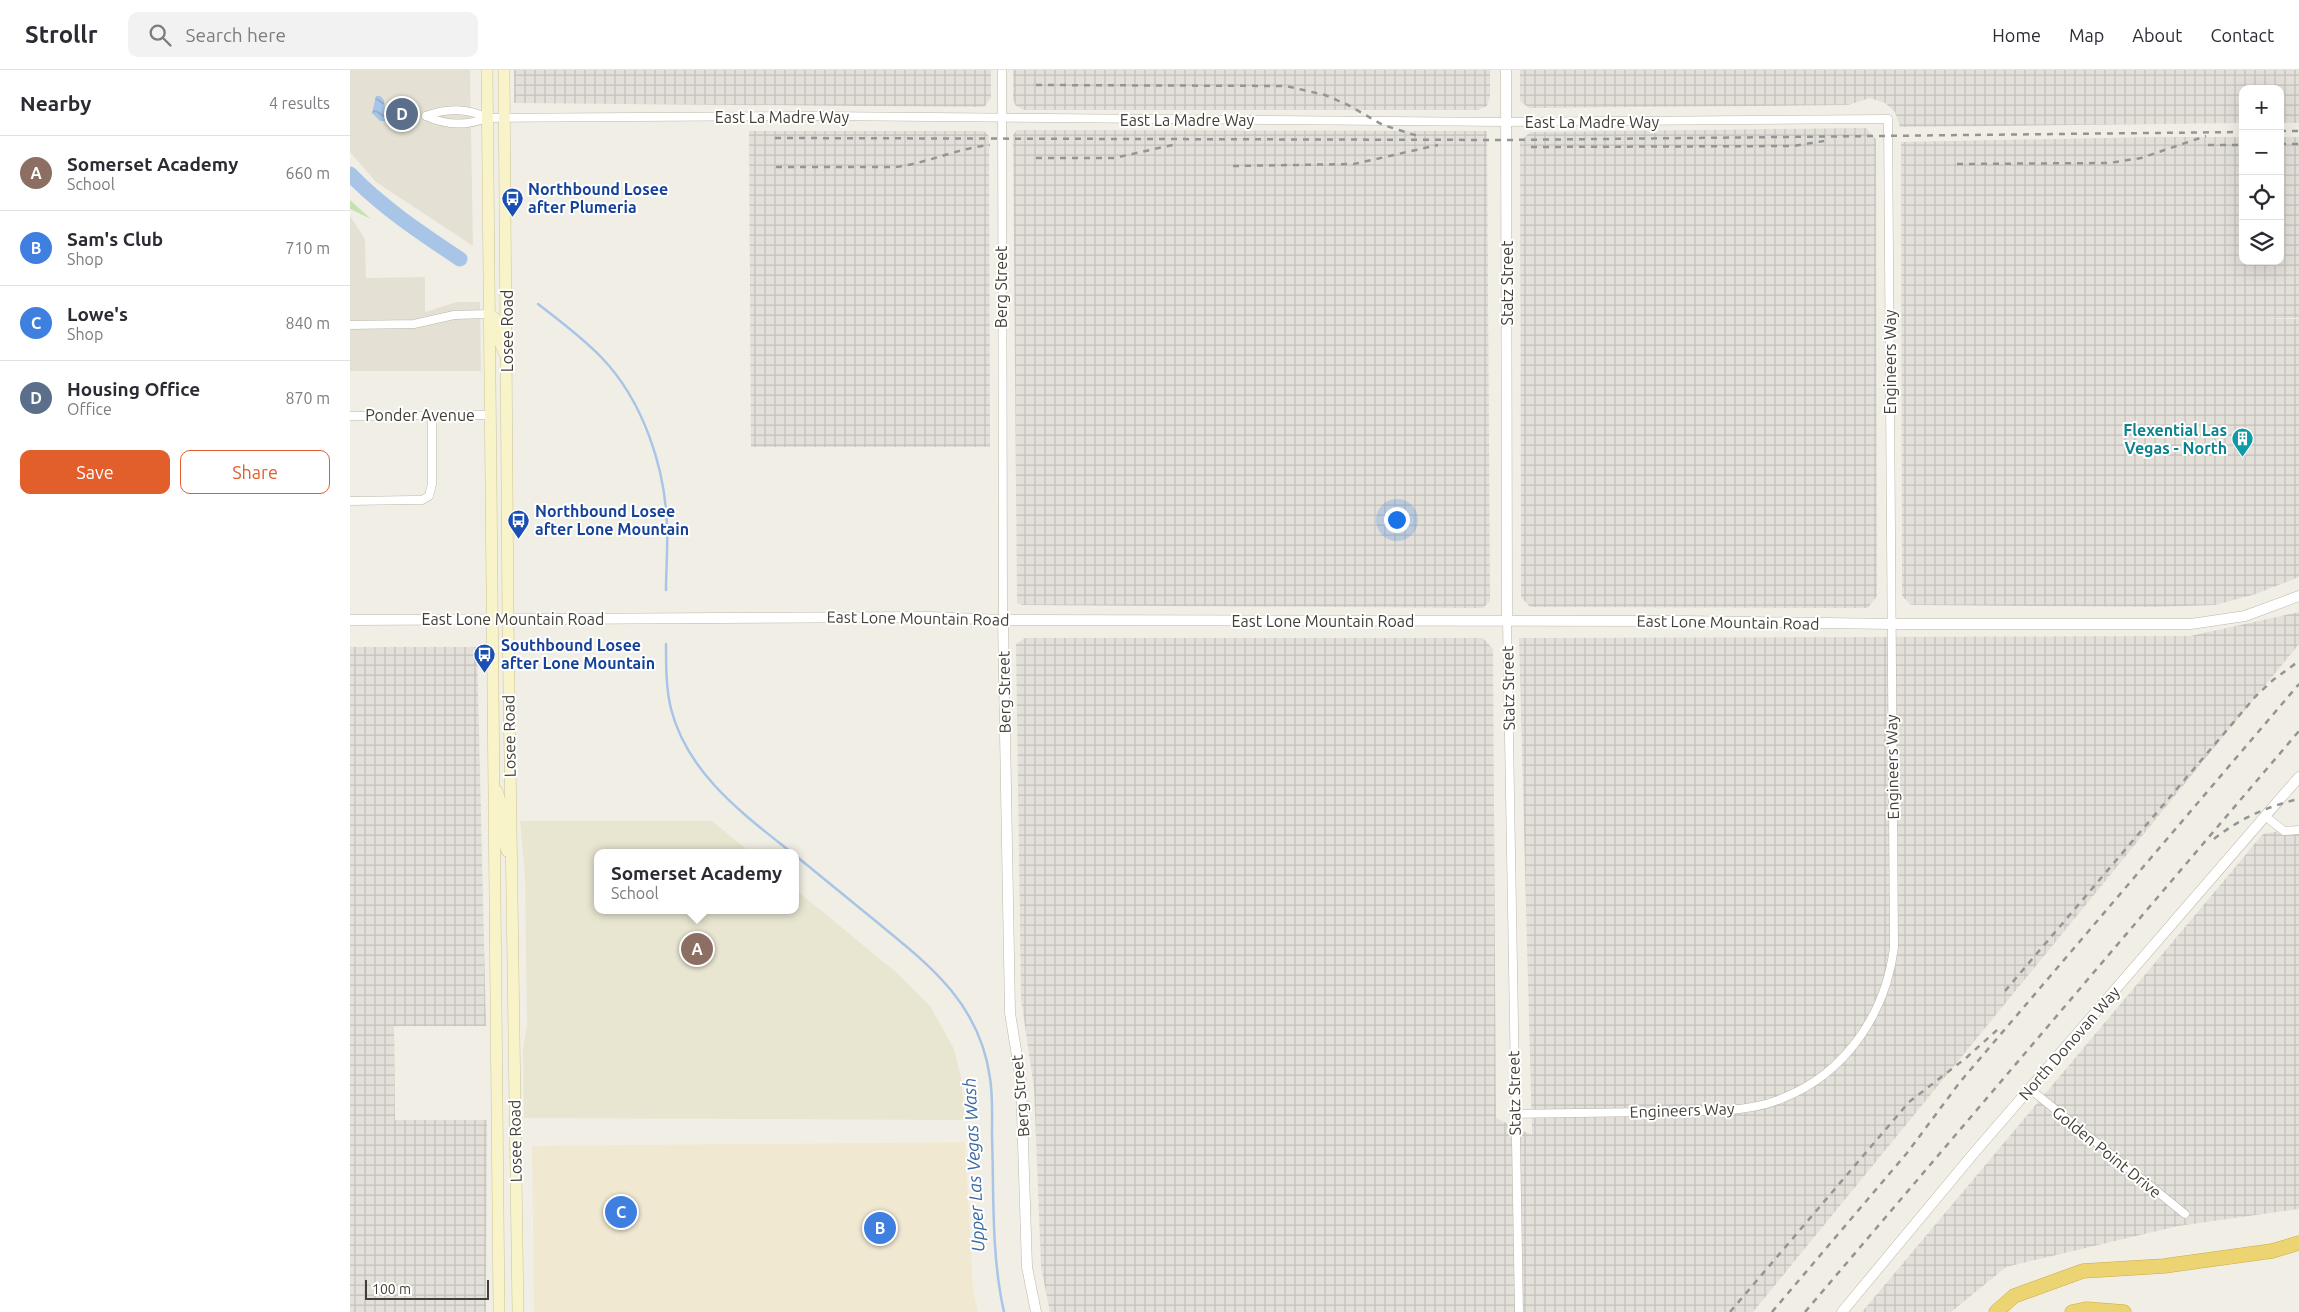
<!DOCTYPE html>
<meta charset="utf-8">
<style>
:root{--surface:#fff;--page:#f2f2f3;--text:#2b2b33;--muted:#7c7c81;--line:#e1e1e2;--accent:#e25e2b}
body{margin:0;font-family:Ubuntu,sans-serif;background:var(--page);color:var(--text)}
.controls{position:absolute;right:15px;top:15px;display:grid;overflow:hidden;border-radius:10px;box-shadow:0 5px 20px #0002}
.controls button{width:45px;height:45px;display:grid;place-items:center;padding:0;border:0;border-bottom:1px solid var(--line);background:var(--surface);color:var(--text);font:25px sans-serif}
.scale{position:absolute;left:15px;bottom:12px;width:124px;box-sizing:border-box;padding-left:5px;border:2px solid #423f36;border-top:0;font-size:14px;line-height:18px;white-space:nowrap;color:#423f36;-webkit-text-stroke:4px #fff;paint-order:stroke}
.you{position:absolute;left:1046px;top:449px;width:18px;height:18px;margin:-12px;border:4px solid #fff;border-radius:50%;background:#1a73e8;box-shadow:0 0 0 8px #1a73e833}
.badge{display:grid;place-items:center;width:32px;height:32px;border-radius:50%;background:var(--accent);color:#fff;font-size:16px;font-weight:700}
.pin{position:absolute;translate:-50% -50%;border:2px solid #fff;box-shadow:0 1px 5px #0006}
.popup{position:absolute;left:244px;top:779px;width:205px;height:65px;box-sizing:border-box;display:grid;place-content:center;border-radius:10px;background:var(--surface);filter:drop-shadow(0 1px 4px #0005);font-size:16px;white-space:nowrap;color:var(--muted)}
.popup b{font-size:19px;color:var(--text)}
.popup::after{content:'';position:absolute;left:50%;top:100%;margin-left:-10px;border:10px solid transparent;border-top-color:var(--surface)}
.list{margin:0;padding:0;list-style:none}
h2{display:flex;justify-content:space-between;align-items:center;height:65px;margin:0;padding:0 20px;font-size:21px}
h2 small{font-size:16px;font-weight:400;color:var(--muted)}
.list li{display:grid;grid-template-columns:32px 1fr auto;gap:15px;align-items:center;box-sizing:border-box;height:75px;padding:0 20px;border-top:1px solid var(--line)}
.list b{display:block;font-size:19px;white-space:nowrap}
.list p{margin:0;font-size:16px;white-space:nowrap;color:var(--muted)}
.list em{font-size:16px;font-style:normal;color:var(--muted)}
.actions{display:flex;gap:10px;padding:15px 20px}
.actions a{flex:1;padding:11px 0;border:1px solid var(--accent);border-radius:10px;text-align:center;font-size:18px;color:var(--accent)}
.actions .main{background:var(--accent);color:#fff}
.icon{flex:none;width:28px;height:28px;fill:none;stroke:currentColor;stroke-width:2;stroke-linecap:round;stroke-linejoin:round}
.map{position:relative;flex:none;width:1949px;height:1242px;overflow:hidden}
header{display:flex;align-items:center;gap:30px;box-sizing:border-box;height:70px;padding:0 25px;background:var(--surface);border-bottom:1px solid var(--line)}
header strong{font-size:24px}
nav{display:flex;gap:28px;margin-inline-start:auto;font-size:18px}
.search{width:350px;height:45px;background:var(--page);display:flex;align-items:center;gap:12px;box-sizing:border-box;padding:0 18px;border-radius:10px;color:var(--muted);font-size:19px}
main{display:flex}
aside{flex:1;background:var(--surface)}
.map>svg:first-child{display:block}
.residential{fill:#e4e1d4}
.commercial{fill:#f1e8d2}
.industrial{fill:url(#industrial-grid)}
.education{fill:#e8e5d1}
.park{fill:#c6e1b2}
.water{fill:url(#water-waves)}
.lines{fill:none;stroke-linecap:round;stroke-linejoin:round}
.stream{stroke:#a8c5e7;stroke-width:2.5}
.river{stroke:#a8c5e7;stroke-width:15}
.minor-casing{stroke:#bbb7a9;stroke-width:9}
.tertiary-casing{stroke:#bbb7a9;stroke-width:11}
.secondary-casing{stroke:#cbc499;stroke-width:12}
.motorway-casing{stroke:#cbab45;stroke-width:15}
.minor{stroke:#fff;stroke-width:8}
.tertiary{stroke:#fff;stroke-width:10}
.secondary{stroke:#f8f3c8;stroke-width:11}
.motorway{stroke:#edd473;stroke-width:14}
.rail{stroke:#949494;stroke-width:2.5;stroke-dasharray:6 6;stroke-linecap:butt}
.labels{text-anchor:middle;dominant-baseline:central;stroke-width:4;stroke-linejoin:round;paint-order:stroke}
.street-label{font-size:16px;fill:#423f36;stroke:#fff}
.transit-label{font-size:16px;font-weight:bold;fill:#164399;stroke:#fff;text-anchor:start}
.culture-label{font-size:16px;font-weight:bold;fill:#0d838f;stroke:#fff;text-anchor:end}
.water-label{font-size:18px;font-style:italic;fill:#3b69a2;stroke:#fff}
</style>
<header>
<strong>Strollr</strong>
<div class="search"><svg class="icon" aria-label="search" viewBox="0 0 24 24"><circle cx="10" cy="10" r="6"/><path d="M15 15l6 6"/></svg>Search here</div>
<nav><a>Home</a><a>Map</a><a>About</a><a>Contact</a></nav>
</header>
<main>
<aside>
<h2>Nearby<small>4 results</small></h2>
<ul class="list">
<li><span class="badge" style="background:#8d6e63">A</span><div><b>Somerset Academy</b><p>School</p></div><em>660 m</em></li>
<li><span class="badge" style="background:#3f7fe0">B</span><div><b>Sam's Club</b><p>Shop</p></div><em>710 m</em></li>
<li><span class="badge" style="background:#3f7fe0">C</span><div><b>Lowe's</b><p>Shop</p></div><em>840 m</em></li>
<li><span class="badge" style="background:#5c6f8a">D</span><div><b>Housing Office</b><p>Office</p></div><em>870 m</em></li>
</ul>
<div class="actions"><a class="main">Save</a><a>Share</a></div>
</aside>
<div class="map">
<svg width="1949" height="1242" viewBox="0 0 1949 1242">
<defs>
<pattern id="industrial-grid" width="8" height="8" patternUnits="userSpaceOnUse" patternTransform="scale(1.25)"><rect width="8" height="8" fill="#e3e0da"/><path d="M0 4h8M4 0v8" fill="none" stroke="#c4c1bc"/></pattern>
<pattern id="water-waves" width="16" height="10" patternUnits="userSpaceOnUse" patternTransform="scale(1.25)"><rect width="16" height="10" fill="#a8c5e7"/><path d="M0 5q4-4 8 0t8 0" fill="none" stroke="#8aa1bc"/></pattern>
</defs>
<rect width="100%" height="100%" fill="#f1efe5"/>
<!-- residential -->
<g class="residential">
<path d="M0,0H120L123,176L26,112L0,82Z"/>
<path d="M0,146L15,169L16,208L75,207V242L107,232H130L131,301H0Z"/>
</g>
<!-- commercial -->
<path class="commercial" d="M615,1072L623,1219L628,1242H184L182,1076Z"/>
<!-- industrial -->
<g class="industrial">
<path d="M164,0H641V28L634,37L164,33Z"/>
<path d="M663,0H1140V26L1137,36L1128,40H674L666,36L663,30Z"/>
<path d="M1170,0H1949V53H1930V19H1893V53L1550,57L1545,42L1535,33L1520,28L1498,35L1179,38L1170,31Z"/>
<path d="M1516,58L1526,69L1527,526L1518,538L1180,537L1171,527L1170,72L1180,62Z"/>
<path d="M667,60L1137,61L1140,531L1133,538L672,535L667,533L663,65Z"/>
<path d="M399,61H634L639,66L640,377H401Z"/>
<path d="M1801,67H1893V191H1930V67H1949V248H1911L1949,249V507L1906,524L1865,535L1805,537L1561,535L1552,526L1551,72Z"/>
<path d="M1949,542V574L1403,1242H700L691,1197L684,1018L671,929L666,574L675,568H1133L1143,579L1146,1048L1182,1065L1169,568L1840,566Z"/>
<path d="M0,577H127L136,956H44L45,1050H137L136,1242H0Z"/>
<path d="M1949,757V1139L1828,1156L1656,1197L1601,1242H1512L1913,764Z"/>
</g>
<!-- education -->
<path class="education" d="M170,751H362L401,783H248V840H446V820L547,903L580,936L604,979L611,1007L615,1050L174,1048L173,980L177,954L175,805Z"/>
<!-- park -->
<path class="park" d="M0,130L21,149L0,139Z"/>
<!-- water -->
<path class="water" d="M26,26H30L34,30L36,51H30L22,43Z"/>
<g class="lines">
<!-- stream -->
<g class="stream">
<path d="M188,234C210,251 233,268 252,288C293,331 315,397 317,455C318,477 316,499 316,520"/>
<path d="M316,574C316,596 316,618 321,639C338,704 392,743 442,783"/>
<path d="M446,786C473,808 501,831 528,853C582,897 630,935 640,1008C643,1026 642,1046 642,1065C644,1124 641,1184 654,1242"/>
</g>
<!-- river -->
<path class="river" d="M0,104C33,138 71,163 110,189"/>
<defs>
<g id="minor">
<path d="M652,0L653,550"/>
<path d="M76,46C95,55 116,56 137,48L467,46L1156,52L1538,49L1544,877C1536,943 1496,1003 1433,1028C1413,1037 1391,1039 1370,1041L1164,1044"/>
<path d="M76,46C96,38 118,38 137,48"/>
<path d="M0,255L64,254L104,245L139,244"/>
<path d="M0,346L140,345"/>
<path d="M0,431L63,430H72L79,426L82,414V345"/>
<path d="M1157,551L1169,1242"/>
<path d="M1915,746L1934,761L1949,760"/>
<path d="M1680,1019L1835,1144"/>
</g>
<g id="tertiary">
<path d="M1156,0L1157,551"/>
<path d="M0,550L579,547L653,550L1334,551L1540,554H1841L1895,546L1949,526"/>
<path d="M653,550L660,943L671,1011L677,1197L686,1242"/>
<path d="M1492,1242L1624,1083L1949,707"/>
</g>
<g id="secondary">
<path d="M137,0L149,1242"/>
<path d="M154,0L158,549L168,1242"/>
<path d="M139,244L147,250L148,267L154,283"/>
<path d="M147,721C155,740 149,761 157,781"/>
</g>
<g id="motorway">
<path d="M1646,1242L1664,1226L1733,1201L1814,1196L1922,1181L1949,1173"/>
<path d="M1722,1242L1736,1239L1774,1242"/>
</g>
</defs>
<!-- minor casing -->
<use href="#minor" class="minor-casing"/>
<!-- tertiary casing -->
<use href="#tertiary" class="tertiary-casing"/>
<!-- secondary casing -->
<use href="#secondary" class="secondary-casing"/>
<!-- motorway casing -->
<use href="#motorway" class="motorway-casing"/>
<!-- minor -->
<use href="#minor" class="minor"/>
<!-- tertiary -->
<use href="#tertiary" class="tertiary"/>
<!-- secondary -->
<use href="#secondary" class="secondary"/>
<!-- motorway -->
<use href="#motorway" class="motorway"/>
<!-- rail -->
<g class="rail">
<path d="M686,15L936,16L975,25L998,35L1033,55L1068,66"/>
<path d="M1930,61H1949"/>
<path d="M425,68L1156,70L1893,62"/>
<path d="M1930,74H1949"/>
<path d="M1858,75H1893"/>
<path d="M1181,77L1443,76L1474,71"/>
<path d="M686,88H764L827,74"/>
<path d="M1607,94L1759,93L1791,88L1856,66"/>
<path d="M883,96L1004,94L1088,75"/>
<path d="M426,97H546C578,93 608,78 640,75"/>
<path d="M1864,769C1889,749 1918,736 1949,729"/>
<path d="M1655,921L1905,627L1923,610L1949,591"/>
<path d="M1380,1242L1559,1032L1616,988L1647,960"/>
<path d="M1422,1242L1557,1083L1610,1012L1949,614"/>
<path d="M1455,1242L1949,661"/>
</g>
</g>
<!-- icons -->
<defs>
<symbol id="bus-pin" viewBox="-11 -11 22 30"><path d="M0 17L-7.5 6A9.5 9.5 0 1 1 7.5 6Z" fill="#1a4fb4" stroke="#fff"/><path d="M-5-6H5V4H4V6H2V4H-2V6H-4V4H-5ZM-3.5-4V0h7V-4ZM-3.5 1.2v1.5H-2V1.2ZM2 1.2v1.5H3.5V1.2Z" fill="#fff"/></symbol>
<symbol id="building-pin" viewBox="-11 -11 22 30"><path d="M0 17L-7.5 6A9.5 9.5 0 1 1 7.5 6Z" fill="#0f9aa8" stroke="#fff"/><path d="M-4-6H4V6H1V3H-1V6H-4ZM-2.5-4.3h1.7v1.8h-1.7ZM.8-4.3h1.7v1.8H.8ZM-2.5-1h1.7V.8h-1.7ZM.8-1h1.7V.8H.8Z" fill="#fff"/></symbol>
</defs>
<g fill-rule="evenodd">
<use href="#bus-pin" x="150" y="116" width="25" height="34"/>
<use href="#building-pin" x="1880" y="356" width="25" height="34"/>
<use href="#bus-pin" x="156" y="438" width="25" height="34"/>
<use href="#bus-pin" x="122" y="572" width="25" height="34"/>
</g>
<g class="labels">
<!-- street labels -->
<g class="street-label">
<text x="432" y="47">East La Madre Way</text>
<text x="837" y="50">East La Madre Way</text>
<text x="1242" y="52">East La Madre Way</text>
<text transform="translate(1157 213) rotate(-90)">Statz Street</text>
<text transform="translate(651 217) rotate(-90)">Berg Street</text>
<text transform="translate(157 261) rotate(-90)">Losee Road</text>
<text transform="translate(1540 292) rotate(-90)">Engineers Way</text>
<text x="70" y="345">Ponder Avenue</text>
<text transform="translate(568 548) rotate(1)">East Lone Mountain Road</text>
<text x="163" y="549">East Lone Mountain Road</text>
<text x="973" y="551">East Lone Mountain Road</text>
<text transform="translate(1378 552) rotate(1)">East Lone Mountain Road</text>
<text transform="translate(1158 618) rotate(-91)">Statz Street</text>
<text transform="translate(654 622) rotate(-91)">Berg Street</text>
<text transform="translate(159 666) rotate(-91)">Losee Road</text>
<text transform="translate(1542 697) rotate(-91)">Engineers Way</text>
<text transform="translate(1719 973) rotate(-49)">North Donovan Way</text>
<text transform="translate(1164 1023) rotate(-91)">Statz Street</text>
<text transform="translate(670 1026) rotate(-95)">Berg Street</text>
<text transform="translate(1332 1040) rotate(-2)">Engineers Way</text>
<text transform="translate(165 1071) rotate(-91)">Losee Road</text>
<text transform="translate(1757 1082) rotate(39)">Golden Point Drive</text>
</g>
<!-- transit labels -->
<g class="transit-label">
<text x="178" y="119">Northbound Losee<tspan x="178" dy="18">after Plumeria</tspan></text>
<text x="185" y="441">Northbound Losee<tspan x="185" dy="18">after Lone Mountain</tspan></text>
<text x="151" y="575">Southbound Losee<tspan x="151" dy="18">after Lone Mountain</tspan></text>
</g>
<!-- culture labels -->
<g class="culture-label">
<text x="1877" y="360">Flexential Las<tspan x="1877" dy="18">Vegas - North</tspan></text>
</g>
<!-- water labels -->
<g class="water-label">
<text transform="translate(623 1095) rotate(-93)">Upper Las Vegas Wash</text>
</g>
</g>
</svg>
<div class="controls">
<button>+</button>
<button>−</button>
<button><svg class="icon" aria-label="locate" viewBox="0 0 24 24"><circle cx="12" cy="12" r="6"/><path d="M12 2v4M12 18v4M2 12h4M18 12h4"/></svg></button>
<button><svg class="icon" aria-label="layers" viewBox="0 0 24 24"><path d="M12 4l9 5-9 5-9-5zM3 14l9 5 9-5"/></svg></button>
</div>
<div class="scale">100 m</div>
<div class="you"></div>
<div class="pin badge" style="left:347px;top:879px;background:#8d6e63">A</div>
<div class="popup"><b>Somerset Academy</b>School</div>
<div class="pin badge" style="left:530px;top:1158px;background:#3f7fe0">B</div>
<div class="pin badge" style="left:271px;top:1142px;background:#3f7fe0">C</div>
<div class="pin badge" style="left:52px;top:44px;background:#5c6f8a">D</div>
</div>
</main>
